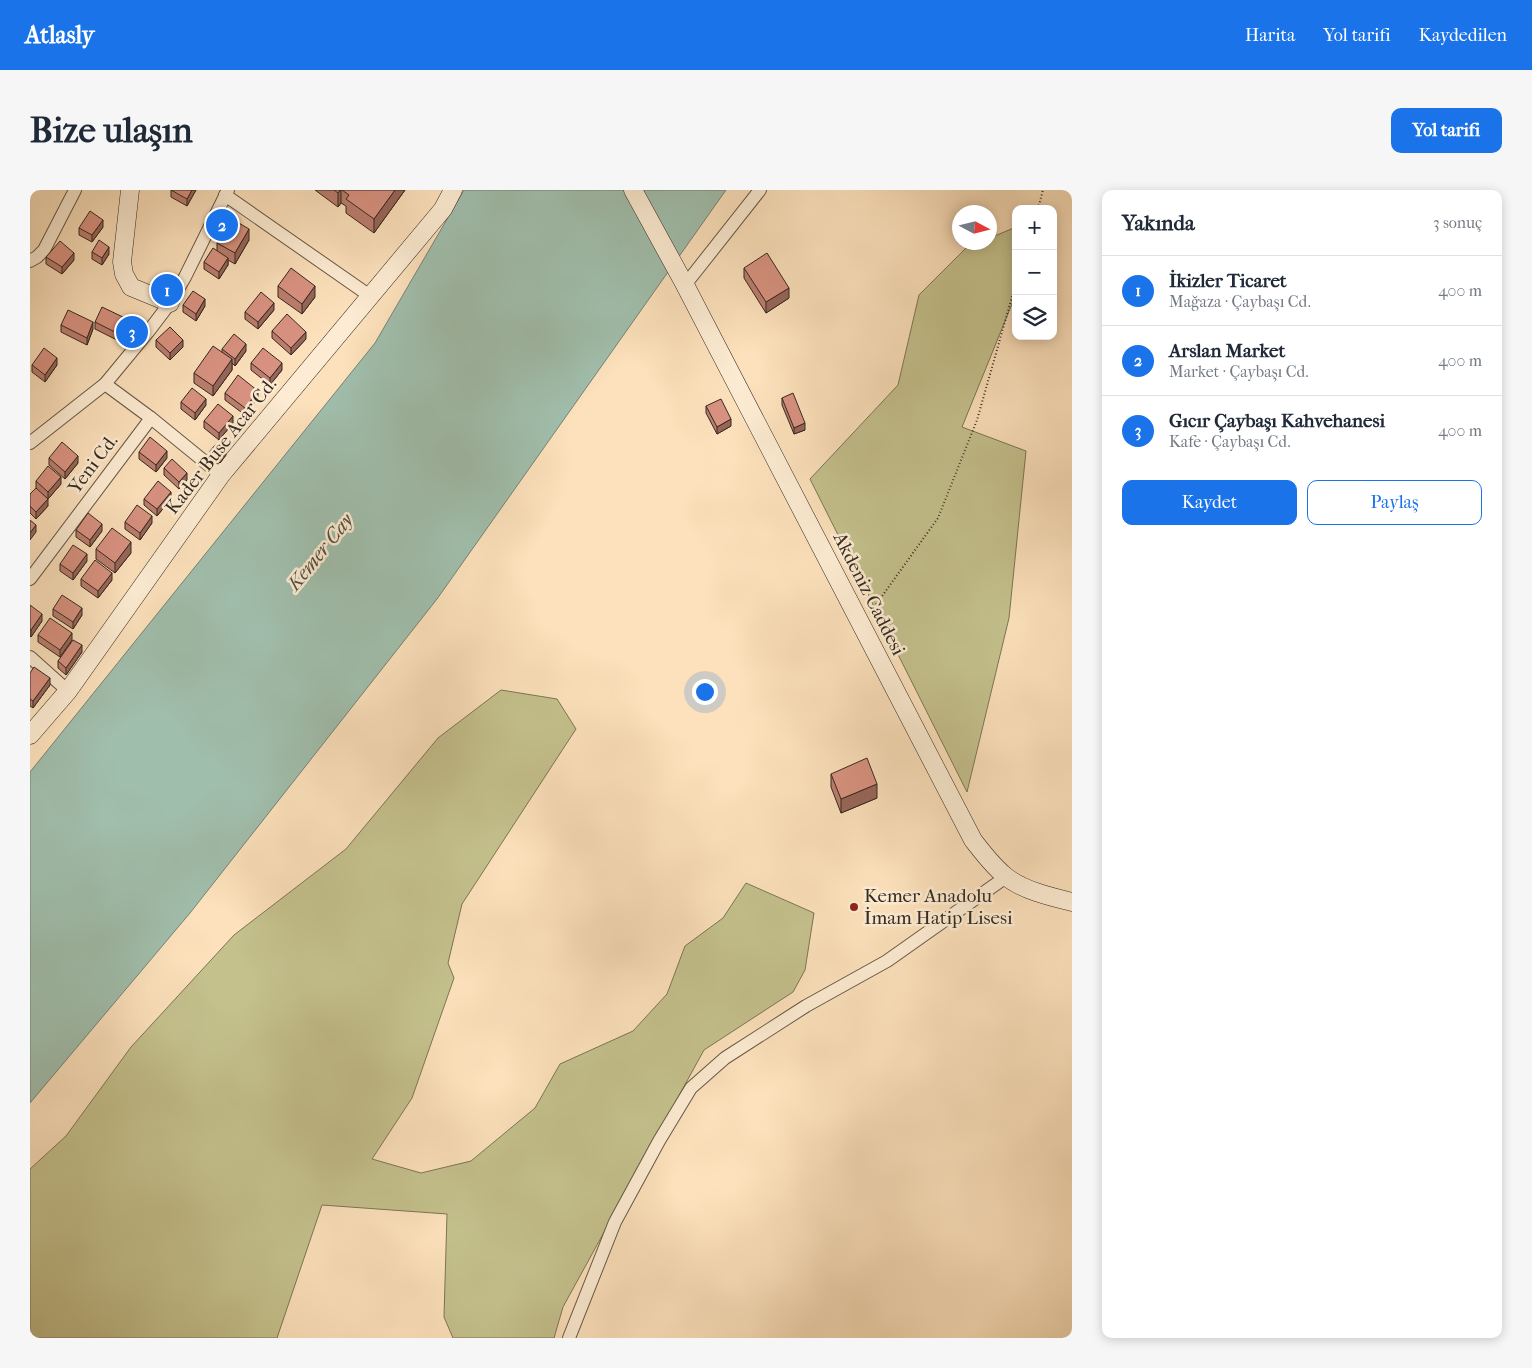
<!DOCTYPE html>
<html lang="tr">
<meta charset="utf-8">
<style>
:root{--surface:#fff;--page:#f6f6f7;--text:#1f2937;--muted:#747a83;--line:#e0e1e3;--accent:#1a73e8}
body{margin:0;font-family:"IM FELL French Canon",serif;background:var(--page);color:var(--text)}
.controls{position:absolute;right:15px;top:15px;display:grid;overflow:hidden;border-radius:10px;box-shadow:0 2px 12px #0003}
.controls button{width:45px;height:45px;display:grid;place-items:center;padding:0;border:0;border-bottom:1px solid var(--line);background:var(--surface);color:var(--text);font:25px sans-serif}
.compass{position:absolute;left:922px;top:15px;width:45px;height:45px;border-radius:50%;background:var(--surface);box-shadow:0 2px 12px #0003;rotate:97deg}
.you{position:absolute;left:674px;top:501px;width:18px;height:18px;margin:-12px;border:4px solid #fff;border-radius:50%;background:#1a73e8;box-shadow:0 0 0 8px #1a73e833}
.badge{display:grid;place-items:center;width:32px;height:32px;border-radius:50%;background:var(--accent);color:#fff;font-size:16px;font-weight:700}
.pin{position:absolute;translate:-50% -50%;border:2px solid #fff;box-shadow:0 1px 5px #0006}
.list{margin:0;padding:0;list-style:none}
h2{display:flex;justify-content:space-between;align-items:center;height:65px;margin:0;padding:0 20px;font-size:21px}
h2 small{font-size:16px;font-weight:400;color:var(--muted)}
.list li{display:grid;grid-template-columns:32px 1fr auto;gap:15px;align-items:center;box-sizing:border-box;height:70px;padding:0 20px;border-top:1px solid var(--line)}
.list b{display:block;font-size:19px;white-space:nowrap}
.list p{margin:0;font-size:16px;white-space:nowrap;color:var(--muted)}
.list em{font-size:16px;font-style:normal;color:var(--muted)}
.actions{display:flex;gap:10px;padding:15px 20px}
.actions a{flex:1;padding:11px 0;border:1px solid var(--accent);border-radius:10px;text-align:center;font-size:18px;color:var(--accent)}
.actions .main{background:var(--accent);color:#fff}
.icon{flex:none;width:28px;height:28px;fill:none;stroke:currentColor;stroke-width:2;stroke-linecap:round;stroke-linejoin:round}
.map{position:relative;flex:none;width:1042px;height:1148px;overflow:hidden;border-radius:10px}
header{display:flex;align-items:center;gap:30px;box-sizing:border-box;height:70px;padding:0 25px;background:var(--accent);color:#fff}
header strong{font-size:24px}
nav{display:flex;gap:28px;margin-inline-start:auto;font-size:18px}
.intro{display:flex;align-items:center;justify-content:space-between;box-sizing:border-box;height:120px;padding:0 30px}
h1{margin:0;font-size:35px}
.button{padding:12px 22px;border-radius:10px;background:var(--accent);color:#fff;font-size:18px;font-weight:700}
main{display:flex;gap:30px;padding:0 30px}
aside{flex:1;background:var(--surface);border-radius:10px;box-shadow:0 2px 12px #0003}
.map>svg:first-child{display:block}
.green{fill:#c4c18d;stroke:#7c7556}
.water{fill:#a0beac;stroke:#758274}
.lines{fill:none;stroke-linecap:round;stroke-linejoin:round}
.street-casing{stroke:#665747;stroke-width:14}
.secondary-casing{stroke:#342920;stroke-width:19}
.path{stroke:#342920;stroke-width:2;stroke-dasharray:1 2.5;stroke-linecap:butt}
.street{stroke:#fdecd3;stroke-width:12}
.secondary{stroke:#fdecd3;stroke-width:18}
.wall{fill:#bb7e6f;stroke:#342920}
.shaded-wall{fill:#98665a;stroke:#342920}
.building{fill:#d99281;stroke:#342920}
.poi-dot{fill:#8f2418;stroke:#fdecd3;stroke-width:2}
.labels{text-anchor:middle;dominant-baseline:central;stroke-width:5;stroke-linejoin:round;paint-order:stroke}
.street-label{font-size:19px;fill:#342920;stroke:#fdecd3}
.poi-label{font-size:19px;fill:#342920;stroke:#fdecd3;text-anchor:start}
.water-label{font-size:20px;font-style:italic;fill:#4f4e43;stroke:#fdecd3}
</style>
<header>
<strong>Atlasly</strong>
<nav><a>Harita</a><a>Yol tarifi</a><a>Kaydedilen</a></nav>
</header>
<div class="intro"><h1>Bize ulaşın</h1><a class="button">Yol tarifi</a></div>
<main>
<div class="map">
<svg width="1042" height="1148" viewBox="0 0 1042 1148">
<rect width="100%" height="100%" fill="#fce1bc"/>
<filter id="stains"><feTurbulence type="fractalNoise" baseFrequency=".004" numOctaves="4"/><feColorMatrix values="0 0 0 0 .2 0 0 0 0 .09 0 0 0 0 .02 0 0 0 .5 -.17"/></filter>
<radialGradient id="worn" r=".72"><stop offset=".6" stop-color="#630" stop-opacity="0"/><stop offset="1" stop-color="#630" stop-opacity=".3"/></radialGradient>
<!-- green -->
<g class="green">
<path d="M986,37V104L932,237L996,261L979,428L937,602L780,289L868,195L889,105L936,58L949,53L959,52L960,48Z"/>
<path d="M471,500L527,509L546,539L432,714L418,773L424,788L382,908L342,969L391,983L441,971L505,918L530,874L603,841L637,804L655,756L693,728L716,693L784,723L775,780L763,802L674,860L533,1117L524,1148H423L414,1127L417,1024L292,1015L247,1148H0V979L36,946L101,857L204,745L316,659L408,548Z"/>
</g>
<!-- water -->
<path class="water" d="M434,0H696L407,409L160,723L0,913V582L345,153Z"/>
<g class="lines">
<defs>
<g id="street">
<path d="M195,5L340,106"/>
<path d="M0,71L7,67L14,60L45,0"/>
<path d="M655,95L730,0"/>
<path d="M121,228L191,285"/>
<path d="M0,253L75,194L118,142L140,113L155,87L198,0"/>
<path d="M0,389L121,228L75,194"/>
<path d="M0,467L38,501"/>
<path d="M539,1148L585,1032L629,951L661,898L695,868L776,816L857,771L976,687"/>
</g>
<g id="secondary">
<path d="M100,0L92,72L94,84L101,97L140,113"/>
<path d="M603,0L655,95L943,650C953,663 962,675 974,685C991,700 1021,707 1042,712"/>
<path d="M0,545L38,501L191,285L413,19L423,0"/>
</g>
</defs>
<!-- street casing -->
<use href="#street" class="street-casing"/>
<!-- secondary casing -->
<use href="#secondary" class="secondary-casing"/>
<!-- path -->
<g class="path">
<path d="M1008,19L1013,0"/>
<path d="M840,423L908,328L947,230L986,93"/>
</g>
<!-- street -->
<use href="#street" class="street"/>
<!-- secondary -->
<use href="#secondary" class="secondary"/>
</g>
<!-- wall -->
<g class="wall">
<path d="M141,0H166L157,16L141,7Z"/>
<path d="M285,0H375L344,43L316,23V16L311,13L308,17Z"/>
<path d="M73,37L62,52L49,45V38Z"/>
<path d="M219,50L205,74L198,70V75L189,89L174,79V72L187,61V53Z"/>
<path d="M62,62L79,64L72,75L62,69Z"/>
<path d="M16,67L44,70L32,84L16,74Z"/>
<path d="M714,78L759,108L736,123L714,88Z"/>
<path d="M248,96L285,107L272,124L248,107Z"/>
<path d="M153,115L175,116L166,131L153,122Z"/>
<path d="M244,120L228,139L215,129V122Z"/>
<path d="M65,132L97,135L89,151L65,139Z"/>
<path d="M31,135L63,139L57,155L31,142Z"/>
<path d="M242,141L276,149L261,165L242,148Z"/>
<path d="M126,150L153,157L140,170L126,157Z"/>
<path d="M192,159L216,161L205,176L202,173V180L183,206L164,193V183L192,162Z"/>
<path d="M221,173L252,180L240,195L221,180Z"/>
<path d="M2,175H27L15,192L2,182Z"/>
<path d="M195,203L228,208L215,225L195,210Z"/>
<path d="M752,208L775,240L764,244L752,215Z"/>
<path d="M151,212L176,215L165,230L151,219Z"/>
<path d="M676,216L701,236L687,244L676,223Z"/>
<path d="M174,231L203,233L189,250L174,238Z"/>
<path d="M180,261L196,265L190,273L180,265Z"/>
<path d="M109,262L137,268L126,282L109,269Z"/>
<path d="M19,268L48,273L35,289L19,275Z"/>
<path d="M134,278L157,290L149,299L134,285Z"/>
<path d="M6,291L31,294L18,309L12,304L18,316L6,329L0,323V304L6,298Z"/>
<path d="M114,309H141L127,326L114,315Z"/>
<path d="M95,332L122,333L110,350L95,339Z"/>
<path d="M46,340L72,341L60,357L46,347Z"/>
<path d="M66,359L101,363L85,383L66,369Z"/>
<path d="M57,371L43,390L30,381V374Z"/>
<path d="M51,389L82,390L68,408L51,396Z"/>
<path d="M0,415L12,431L1,447L0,446Z"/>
<path d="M23,419L52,425L43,439L23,426Z"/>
<path d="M8,445L42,450L30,467L8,452Z"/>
<path d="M52,462L36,485L28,478V471Z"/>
<path d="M0,483L20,495L3,518L0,516Z"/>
<path d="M801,584L847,608L811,623L801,597Z"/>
</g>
<!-- shaded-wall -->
<g class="shaded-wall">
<path d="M162,0H166L157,16V9Z"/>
<path d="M310,0H311V13L308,17V3Z"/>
<path d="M365,0H375L344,43V29Z"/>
<path d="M73,30V37L62,52V45Z"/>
<path d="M219,39V50L205,74V63Z"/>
<path d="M79,57V64L72,75V68Z"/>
<path d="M44,63V70L32,84V77Z"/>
<path d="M198,68V75L189,89V82Z"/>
<path d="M285,96V107L272,124V114Z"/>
<path d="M759,98V108L736,123V112Z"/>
<path d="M175,109V116L166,131V124Z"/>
<path d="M244,113V120L228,139V132Z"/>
<path d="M97,129V135L89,151V144Z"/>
<path d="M63,132V139L57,155V148Z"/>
<path d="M276,142V149L261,165V158Z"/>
<path d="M153,150V157L140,170V163Z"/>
<path d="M216,154V161L205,176V169Z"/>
<path d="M27,168V175L15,192V185Z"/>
<path d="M202,169V180L183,206V196Z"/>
<path d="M252,173V180L240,195V188Z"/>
<path d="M228,201V208L215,225V218Z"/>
<path d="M176,209V215L165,230V223Z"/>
<path d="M203,226V233L189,250V243Z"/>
<path d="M701,229V236L687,244V237Z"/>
<path d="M775,233V240L764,244V238Z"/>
<path d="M137,261V268L126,282V275Z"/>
<path d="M196,262V265L190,273V270Z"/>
<path d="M48,266V273L35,289V282Z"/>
<path d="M157,283V290L149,299V292Z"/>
<path d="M31,287V294L18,309V302Z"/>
<path d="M141,302V309L127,326V319Z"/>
<path d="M18,309V316L6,329V322Z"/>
<path d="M122,326V333L110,350V343Z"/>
<path d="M72,334V341L60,357V350Z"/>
<path d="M6,335V342L0,350V343Z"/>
<path d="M101,352V363L85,383V373Z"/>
<path d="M57,364V371L43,390V383Z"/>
<path d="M82,383V390L68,408V401Z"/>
<path d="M52,418V425L43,439V432Z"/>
<path d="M12,424V431L1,447V440Z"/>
<path d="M42,443V450L30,467V460Z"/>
<path d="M52,455V462L36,485V478Z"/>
<path d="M20,488V495L3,518V511Z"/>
<path d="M847,594V608L811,623V609Z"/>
</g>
<!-- building -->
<g class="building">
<path d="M141,0H162L157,9Z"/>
<path d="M304,0H310L308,3Z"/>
<path d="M312,0H365L344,29L316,9L319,5Z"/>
<path d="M60,21L73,30L62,45L49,38Z"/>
<path d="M202,29L219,39L205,63L187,53Z"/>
<path d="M69,50L79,57L72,68L62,62Z"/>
<path d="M30,51L44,63L32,77L16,67Z"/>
<path d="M183,58L198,68L189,82L174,72Z"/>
<path d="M737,63L759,98L736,112L714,78Z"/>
<path d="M261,78L285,96L272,114L248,96Z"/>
<path d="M163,101L175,109L166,124L153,115Z"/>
<path d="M231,102L244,113L228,132L215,122Z"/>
<path d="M72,117L97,129L89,144L65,132Z"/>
<path d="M38,120L63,132L57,148L31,135Z"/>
<path d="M257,124L276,142L261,158L242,141Z"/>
<path d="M140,137L153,150L140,163L126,150Z"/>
<path d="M204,144L216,154L205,169L192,159Z"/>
<path d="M183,156L202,169L183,196L164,183Z"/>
<path d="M14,158L27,168L15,185L2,175Z"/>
<path d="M233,158L252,173L240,188L221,173Z"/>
<path d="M208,185L228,201L215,218L195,203Z"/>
<path d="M162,198L176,209L165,223L151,212Z"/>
<path d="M763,203L775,233L764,238L752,208Z"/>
<path d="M691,209L701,229L687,237L676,216Z"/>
<path d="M188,214L203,226L189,243L174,231Z"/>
<path d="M120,247L137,261L126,275L109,262Z"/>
<path d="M32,252L48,266L35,282L19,268Z"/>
<path d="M186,254L196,262L190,270L180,261Z"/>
<path d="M142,269L157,283L149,292L134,278Z"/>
<path d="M18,276L31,287L18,302L6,291Z"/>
<path d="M128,291L141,302L127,319L114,309Z"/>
<path d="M6,298L18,309L6,322L0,316V304Z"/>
<path d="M107,315L122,326L110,343L95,332Z"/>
<path d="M58,323L72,334L60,350L46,340Z"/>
<path d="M0,330L6,335L0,343Z"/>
<path d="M82,338L101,352L85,373L66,359Z"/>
<path d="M43,355L57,364L43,383L30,374Z"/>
<path d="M65,370L82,383L68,401L51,389Z"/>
<path d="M32,405L52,418L43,432L23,419Z"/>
<path d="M0,415L12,424L1,440L0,439Z"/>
<path d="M20,428L42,443L30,460L8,445Z"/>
<path d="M43,450L52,455L36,478L28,471Z"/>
<path d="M4,477L20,488L3,511L0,509V483Z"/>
<path d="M837,568L847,594L811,609L801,584Z"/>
</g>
<!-- markers -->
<circle class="poi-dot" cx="824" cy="717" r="5"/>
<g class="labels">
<!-- street labels -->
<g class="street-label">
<text transform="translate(191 256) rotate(-52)">Kader Buse Acar Cd.</text>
<text transform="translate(63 274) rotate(-53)">Yeni Cd.</text>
<text transform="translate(839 404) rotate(63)">Akdeniz Caddesi</text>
</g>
<!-- poi labels -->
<g class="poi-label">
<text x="834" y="706">Kemer Anadolu<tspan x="834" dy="22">İmam Hatip Lisesi</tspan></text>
</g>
<!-- water labels -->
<g class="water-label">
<text transform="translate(290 362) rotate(-51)">Kemer Cay</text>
</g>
</g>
<rect width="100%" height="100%" filter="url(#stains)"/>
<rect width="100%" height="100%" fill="url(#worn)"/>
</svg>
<div class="controls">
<button>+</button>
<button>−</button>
<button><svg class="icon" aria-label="layers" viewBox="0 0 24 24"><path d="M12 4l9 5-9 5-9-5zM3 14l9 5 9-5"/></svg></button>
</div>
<svg class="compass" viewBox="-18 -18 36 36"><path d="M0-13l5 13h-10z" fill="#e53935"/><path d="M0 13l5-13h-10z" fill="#747a83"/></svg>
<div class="you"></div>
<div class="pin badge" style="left:137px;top:100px">1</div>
<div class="pin badge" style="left:192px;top:35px">2</div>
<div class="pin badge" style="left:102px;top:142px">3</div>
</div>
<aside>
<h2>Yakında<small>3 sonuç</small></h2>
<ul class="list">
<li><span class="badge">1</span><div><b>İkizler Ticaret</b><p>Mağaza · Çaybaşı Cd.</p></div><em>400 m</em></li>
<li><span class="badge">2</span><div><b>Arslan Market</b><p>Market · Çaybaşı Cd.</p></div><em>400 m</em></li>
<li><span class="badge">3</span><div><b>Gıcır Çaybaşı Kahvehanesi</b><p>Kafe · Çaybaşı Cd.</p></div><em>400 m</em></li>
</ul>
<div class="actions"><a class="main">Kaydet</a><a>Paylaş</a></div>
</aside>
</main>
